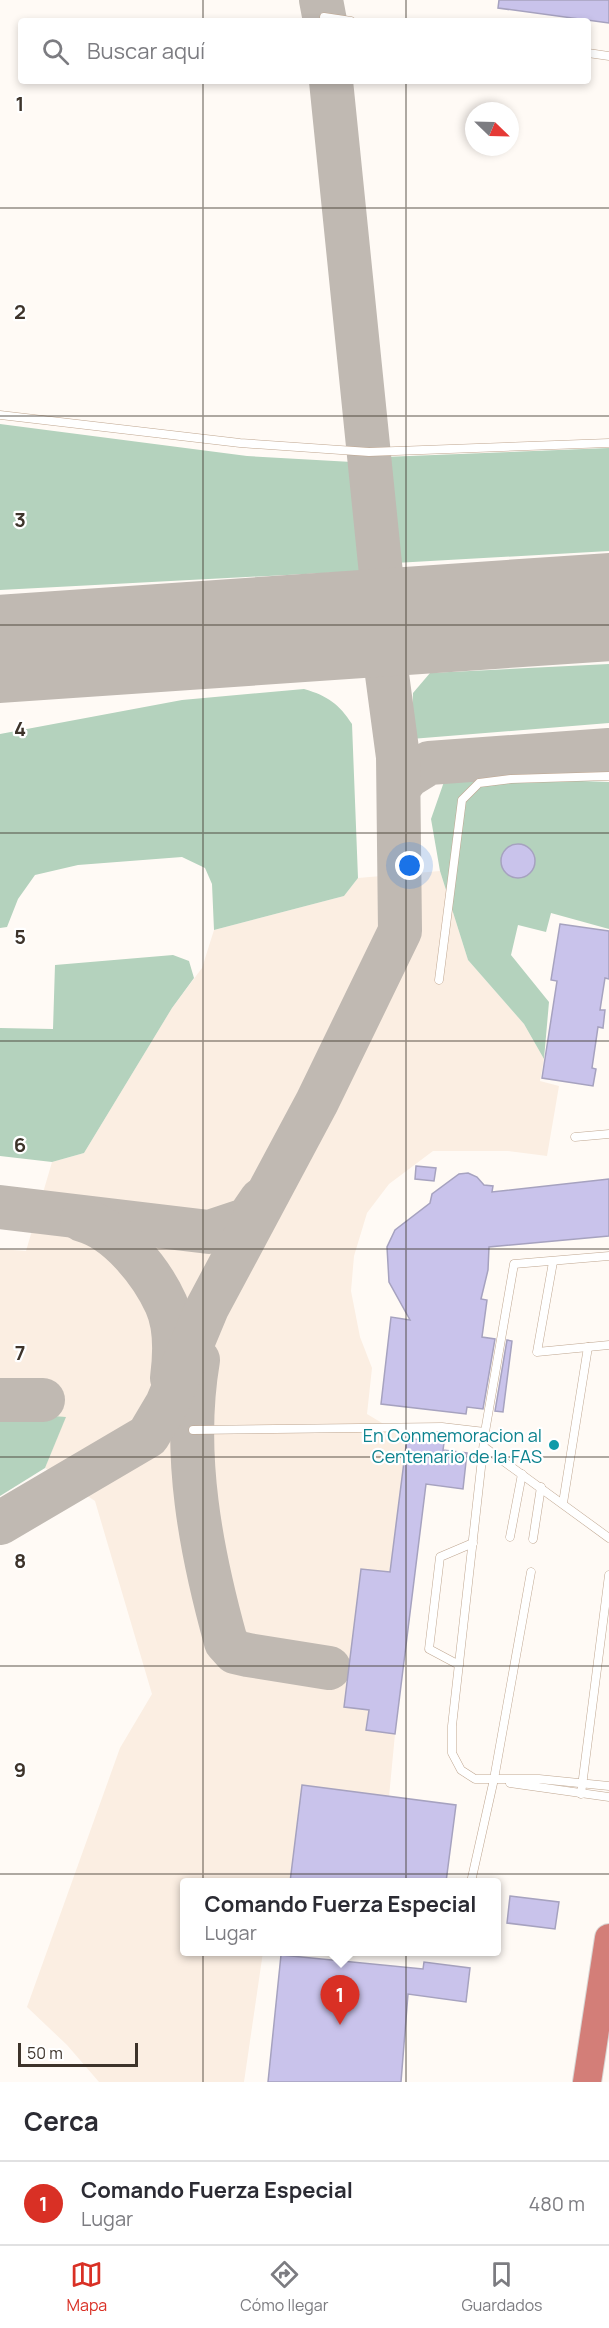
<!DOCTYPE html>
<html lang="es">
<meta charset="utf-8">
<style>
:root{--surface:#fff;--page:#f2f2f3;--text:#2b2b33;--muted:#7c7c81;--line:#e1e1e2;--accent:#d93025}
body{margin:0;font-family:Manrope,sans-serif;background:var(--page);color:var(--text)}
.compass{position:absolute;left:465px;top:102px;width:54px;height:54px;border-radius:50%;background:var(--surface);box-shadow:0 3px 9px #0003;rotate:113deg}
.scale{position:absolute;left:18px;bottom:15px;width:120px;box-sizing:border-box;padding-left:6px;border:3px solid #3d332a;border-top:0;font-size:16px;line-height:21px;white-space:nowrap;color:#3d332a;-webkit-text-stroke:4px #fff;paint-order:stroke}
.you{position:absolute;left:410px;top:866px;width:21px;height:21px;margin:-15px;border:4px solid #fff;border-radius:50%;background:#1a73e8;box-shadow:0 0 0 9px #1a73e833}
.badge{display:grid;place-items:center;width:39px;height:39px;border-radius:50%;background:var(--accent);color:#fff;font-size:20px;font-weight:700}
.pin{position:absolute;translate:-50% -50px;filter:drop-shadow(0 2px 3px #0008)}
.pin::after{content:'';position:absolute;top:32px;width:21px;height:18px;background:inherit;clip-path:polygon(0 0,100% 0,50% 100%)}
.popup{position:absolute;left:180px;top:1878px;width:321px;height:78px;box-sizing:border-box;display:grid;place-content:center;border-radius:6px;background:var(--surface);filter:drop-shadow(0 2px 4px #0005);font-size:20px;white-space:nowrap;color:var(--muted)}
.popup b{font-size:22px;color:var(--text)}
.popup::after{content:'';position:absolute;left:50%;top:100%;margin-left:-12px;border:12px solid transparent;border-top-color:var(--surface)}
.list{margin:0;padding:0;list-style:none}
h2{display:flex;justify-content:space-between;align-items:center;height:78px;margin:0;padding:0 24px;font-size:26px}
h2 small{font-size:20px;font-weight:400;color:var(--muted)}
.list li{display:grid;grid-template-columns:39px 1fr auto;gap:18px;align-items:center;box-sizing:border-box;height:84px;padding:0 24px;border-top:2px solid var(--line)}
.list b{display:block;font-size:22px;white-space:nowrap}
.list p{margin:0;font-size:20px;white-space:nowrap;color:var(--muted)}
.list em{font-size:20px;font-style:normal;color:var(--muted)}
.icon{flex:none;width:33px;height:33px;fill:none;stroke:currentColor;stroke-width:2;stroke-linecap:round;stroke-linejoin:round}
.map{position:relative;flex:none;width:609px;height:2082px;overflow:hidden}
.search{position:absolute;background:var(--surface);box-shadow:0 3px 9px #0003;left:18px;right:18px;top:18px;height:66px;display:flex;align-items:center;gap:15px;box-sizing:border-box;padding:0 21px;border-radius:6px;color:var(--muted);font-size:22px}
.sheet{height:162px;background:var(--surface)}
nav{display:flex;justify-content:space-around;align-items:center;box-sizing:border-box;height:84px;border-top:2px solid var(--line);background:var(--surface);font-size:16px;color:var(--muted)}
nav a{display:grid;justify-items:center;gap:3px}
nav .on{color:var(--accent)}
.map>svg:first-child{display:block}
.built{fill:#fbeee2}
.green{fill:#b4d2bd}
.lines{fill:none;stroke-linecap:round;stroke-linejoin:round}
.taxiway{stroke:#c0b9b2;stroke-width:44}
.runway{stroke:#c0b9b2;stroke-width:108}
.building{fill:#c9c3eb;stroke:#a6a2bf;stroke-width:1.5}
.lane-casing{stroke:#bfa690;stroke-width:9}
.highway-casing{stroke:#d8d6d4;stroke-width:30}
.lane{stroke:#fff;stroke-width:8}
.highway{stroke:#d37e78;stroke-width:28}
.grid{fill:none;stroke:#3d332a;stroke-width:1.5;stroke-opacity:0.55}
.culture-dot{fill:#0f9aa8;stroke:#fff;stroke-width:2}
.labels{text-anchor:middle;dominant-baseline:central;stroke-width:4.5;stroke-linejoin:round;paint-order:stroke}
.culture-label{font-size:18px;fill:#0d838f;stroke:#fff;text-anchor:end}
.grid-label{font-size:20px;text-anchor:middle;font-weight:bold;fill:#3d332a;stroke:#fff;stroke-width:4.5;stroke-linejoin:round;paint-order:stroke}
</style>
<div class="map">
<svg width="609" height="2082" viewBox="0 0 609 2082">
<rect width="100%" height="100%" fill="#fffaf5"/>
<!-- built -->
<path class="built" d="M440,871L468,960L524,1024L544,1059L540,1081L559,1086L547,1156L508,1151H433L389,1184L367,1213L354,1256L351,1291L360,1337L372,1368L367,1414L407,1438L390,1572L361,1569L344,1707L369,1710L366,1730L395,1734L389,1797L303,1785L290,1882H184V1952H263L244,2082H99L67,2045L27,2007L120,1748L152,1694L95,1501L45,1468L65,1418L0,1412V1249L26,1251L52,1162L84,1153L172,1008L202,968L214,930L344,896L358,878Z"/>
<!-- green -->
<g class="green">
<path d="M0,424L247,456L352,462L362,571L0,590Z"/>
<path d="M609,448V551L395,563L384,457Z"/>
<path d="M609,664V723L411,739L413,693L430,673Z"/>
<path d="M304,689C328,696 339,704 352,724L358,878L344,896L214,930L212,884L205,868L182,857L78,865L35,875L18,899L7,927L0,928V734L182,700Z"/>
<path d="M446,776L609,782V929L551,913L546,932L518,925L511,955L549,1002L544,1059L524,1024L468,960L440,871L431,819Z"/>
<path d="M173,955L189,961L194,978L172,1008L84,1153L52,1162L0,1156V1028L53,1029L55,965Z"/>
<path d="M0,1412L66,1417L45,1468L0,1496Z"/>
</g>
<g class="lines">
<!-- taxiway -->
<g class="taxiway">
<path d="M321,0L325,21"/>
<path d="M331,81L386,623"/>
<path d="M386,667C393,635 404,629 434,620"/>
<path d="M399,787L408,776L429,763L609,750"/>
<path d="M0,1207L209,1232L248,1219L261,1200"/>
<path d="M82,1220C117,1229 151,1271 166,1304C176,1326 175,1355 172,1378"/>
<path d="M198,1360C182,1454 201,1552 226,1642L235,1652L248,1655L329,1668"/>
<path d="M0,1400H43"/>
<path d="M0,1523L148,1436L167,1404L207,1308L317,1102L400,931L398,757L386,667L379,652L369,641L328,627"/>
</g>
<!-- runway -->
<path class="runway" d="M0,649L609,607"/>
</g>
<!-- building -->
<g class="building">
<path d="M499,0H609V23L498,8Z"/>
<circle cx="518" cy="861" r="17"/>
<path d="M560,924L609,931V979L605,978L600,1010H605L603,1028L598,1027L592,1068L596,1069L593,1086L542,1078L557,981L551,980Z"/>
<path d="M416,1166L436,1168L434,1181L415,1179Z"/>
<path d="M468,1173L477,1177L484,1185L493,1186L492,1192L609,1179V1236L489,1247L488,1270L481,1299L487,1300L482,1337L495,1339L483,1409L467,1407L466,1414L381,1404L391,1317L410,1320L389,1282L387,1247L395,1230L430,1203L432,1194L459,1174Z"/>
<path d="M507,1340L512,1341L503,1412L495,1411Z"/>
<path d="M407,1438L444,1443L443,1450L467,1453L463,1489L426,1484L395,1734L366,1730L369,1710L344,1707L361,1569L390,1572Z"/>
<path d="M302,1785L456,1805L446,1882H290Z"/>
<path d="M510,1896L559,1902L555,1929L507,1923Z"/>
<path d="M281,1955L423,1969L424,1962L470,1968L466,2002L408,1994L401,2082H268Z"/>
</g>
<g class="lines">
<defs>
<g id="lane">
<path d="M324,17L351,21"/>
<path d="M588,53L609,56"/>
<path d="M0,415L240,443L369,452L609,443"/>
<path d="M439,980L462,800L479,783L511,779L609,776"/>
<path d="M575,1137L609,1134"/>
<path d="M553,1262L537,1352L609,1345"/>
<path d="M193,1430L442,1427L485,1432L452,1726V1753L461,1770L475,1779H539L609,1786"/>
<path d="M485,1432L514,1264L609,1256"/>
<path d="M484,1447L609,1538"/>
<path d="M563,1503L588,1347"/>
<path d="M510,1537L522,1474"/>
<path d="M533,1539L541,1487"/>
<path d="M459,1665L429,1649L440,1557L473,1543"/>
<path d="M510,1783L609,1797"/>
<path d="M581,1794L609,1575"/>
<path d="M471,1882L494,1779L531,1572"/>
</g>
<path id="highway" d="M587,2082L609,1938"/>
</defs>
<!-- lane casing -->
<use href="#lane" class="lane-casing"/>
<!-- highway casing -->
<use href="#highway" class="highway-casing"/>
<!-- lane -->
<use href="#lane" class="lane"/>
<!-- highway -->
<use href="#highway" class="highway"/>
</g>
<!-- grid -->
<path class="grid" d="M203,0V21M406,0V21M203,81V2082M406,81V2082M0,208H609M0,416H609M0,625H609M0,833H609M0,1041H609M0,1249H609M0,1457H609M0,1666H609M0,1874H609"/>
<!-- markers -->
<circle class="culture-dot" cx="554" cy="1445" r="6"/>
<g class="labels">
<!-- culture labels -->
<g class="culture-label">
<text x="542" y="1435">En Conmemoracion al<tspan x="542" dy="21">Centenario de la FAS</tspan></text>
</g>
</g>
<g class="grid-label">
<text x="20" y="111">1</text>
<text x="20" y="319">2</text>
<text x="20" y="527">3</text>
<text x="20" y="736">4</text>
<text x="20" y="944">5</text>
<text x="20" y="1152">6</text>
<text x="20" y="1360">7</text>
<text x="20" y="1568">8</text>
<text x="20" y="1777">9</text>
</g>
</svg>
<svg class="compass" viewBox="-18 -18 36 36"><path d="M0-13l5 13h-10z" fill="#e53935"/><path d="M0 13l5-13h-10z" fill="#7c7c81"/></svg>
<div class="scale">50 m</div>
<div class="you"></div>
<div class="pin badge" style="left:340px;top:2025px">1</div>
<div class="popup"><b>Comando Fuerza Especial</b>Lugar</div>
<div class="search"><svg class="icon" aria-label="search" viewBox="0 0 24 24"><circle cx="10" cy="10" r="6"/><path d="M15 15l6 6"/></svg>Buscar aquí</div>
</div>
<section class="sheet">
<h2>Cerca<small></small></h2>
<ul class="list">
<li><span class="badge">1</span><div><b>Comando Fuerza Especial</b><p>Lugar</p></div><em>480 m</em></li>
</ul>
</section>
<nav>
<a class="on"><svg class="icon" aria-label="map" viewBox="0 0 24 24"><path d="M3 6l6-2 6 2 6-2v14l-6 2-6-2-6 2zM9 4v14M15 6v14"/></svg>Mapa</a>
<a><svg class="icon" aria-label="directions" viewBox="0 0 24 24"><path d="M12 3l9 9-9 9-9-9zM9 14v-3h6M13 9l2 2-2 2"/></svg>Cómo llegar</a>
<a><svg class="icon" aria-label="saved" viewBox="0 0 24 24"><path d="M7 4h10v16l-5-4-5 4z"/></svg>Guardados</a>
</nav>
